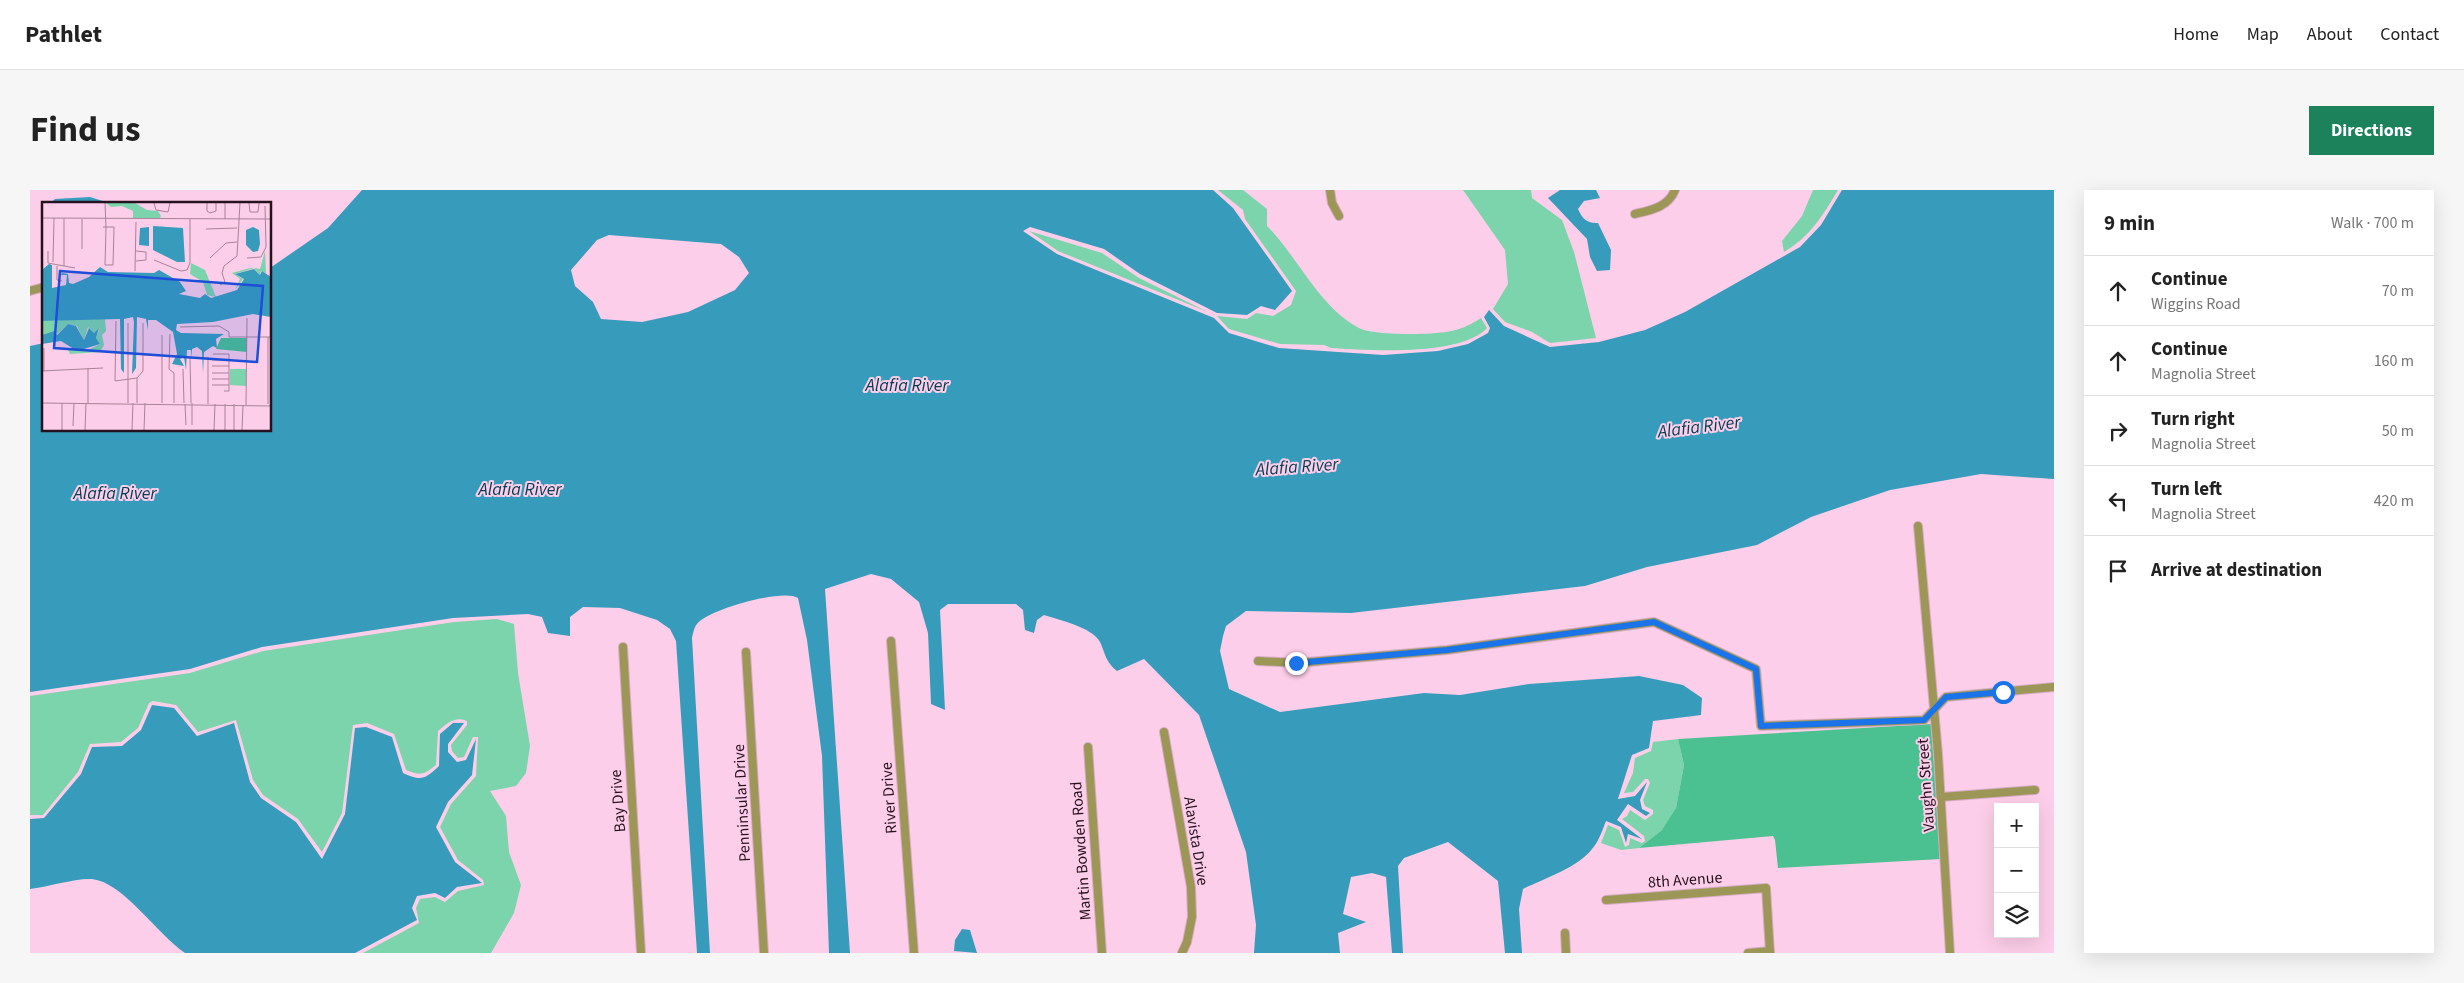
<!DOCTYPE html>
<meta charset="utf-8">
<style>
:root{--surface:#fff;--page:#f6f6f6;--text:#222;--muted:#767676;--line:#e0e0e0;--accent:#1b825c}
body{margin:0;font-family:"Source Sans 3",sans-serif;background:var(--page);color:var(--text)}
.controls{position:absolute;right:15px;bottom:15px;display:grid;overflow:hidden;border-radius:0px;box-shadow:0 5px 20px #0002}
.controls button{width:45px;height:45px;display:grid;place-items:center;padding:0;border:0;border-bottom:1px solid var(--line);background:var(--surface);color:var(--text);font:25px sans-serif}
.stop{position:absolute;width:15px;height:15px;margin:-11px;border:4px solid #1a73e8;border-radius:50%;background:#fff}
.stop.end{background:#1a73e8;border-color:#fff;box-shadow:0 1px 5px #0008}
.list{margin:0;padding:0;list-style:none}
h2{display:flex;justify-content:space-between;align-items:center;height:65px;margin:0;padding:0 20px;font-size:21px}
h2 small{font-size:16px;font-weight:400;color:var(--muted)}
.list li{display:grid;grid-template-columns:32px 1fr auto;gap:15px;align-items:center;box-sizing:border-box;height:70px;padding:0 20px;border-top:1px solid var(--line)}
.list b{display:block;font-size:19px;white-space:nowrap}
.list p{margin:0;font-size:16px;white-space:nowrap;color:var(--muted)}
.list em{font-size:16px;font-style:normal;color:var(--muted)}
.icon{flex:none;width:28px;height:28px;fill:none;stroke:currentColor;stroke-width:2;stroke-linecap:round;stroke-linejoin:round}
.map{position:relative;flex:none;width:2024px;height:763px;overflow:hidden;border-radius:0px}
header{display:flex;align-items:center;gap:30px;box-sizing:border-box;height:70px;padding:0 25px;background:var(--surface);border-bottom:1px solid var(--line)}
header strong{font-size:24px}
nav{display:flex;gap:28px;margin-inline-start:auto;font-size:18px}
.intro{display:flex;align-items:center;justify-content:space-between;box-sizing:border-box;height:120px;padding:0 30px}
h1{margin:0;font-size:35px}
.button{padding:12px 22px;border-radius:0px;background:var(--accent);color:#fff;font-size:18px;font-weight:700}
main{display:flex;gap:30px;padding:0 30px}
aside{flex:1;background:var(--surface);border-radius:0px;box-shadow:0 5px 20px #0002}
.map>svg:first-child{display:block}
.green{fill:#7bd4ab}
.forest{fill:#4bc191}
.water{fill:#379cbc;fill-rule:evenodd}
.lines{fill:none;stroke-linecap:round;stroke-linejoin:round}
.minor-casing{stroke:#d6acc4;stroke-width:10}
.minor{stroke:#9d9757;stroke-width:8}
.route{stroke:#1a73e8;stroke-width:6}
.labels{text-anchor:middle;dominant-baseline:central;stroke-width:4;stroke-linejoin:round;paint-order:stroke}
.street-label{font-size:16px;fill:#26121e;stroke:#fdcee9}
.water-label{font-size:18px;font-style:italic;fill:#013f50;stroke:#fdcee9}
.inset-road{fill:none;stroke:#a78398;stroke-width:1}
.view{fill:#1d4ed8;fill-opacity:0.15;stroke:#1d4ed8;stroke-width:2.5}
.inset-edge{fill:none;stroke:#26121e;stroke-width:2.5}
</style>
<header>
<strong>Pathlet</strong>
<nav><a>Home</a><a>Map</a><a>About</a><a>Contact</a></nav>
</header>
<div class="intro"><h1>Find us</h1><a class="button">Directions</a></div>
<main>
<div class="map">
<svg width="2024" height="763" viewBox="0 0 2024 763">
<rect width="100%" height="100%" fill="#fdcee9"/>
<!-- green -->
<g class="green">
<path d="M1188,0H1213L1237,19V36C1267,66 1290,118 1329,138C1340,144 1373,144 1386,144C1413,143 1428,143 1451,128L1457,138C1430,167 1338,160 1301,158L1294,155L1250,154L1199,139L1187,126L1217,129L1226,123L1243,126L1261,115L1266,101L1215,29L1213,20Z"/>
<path d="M1433,0H1501L1502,8L1532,30L1544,62L1566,148L1520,153L1502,142L1475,132L1463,119L1478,94L1475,60Z"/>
<path d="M1783,0H1808C1793,25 1780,47 1754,62L1752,51L1772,26Z"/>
<path d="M999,41L1072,63L1109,88L1178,122L1028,61Z"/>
<path d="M467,429L484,434L488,483L500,556L496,583L486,596L460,601L476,626L479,662L491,695L484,723L461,763H333L389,733L386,718L390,709L405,707L415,712L428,701L454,695L453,690L428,670L410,637L421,614L446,586L448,547H443L434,567L428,568L422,561L421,555L437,535V531C425,526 418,533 408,541L406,575C394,585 390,586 376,580L364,544L337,533L323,535L312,623L292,662L268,629L233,605L223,590L206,530L168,542L146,515L123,511L119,513L108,538L91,552L60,554L48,582L13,625H0V506L160,483L233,461L424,432Z"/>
<path d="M1648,549L1654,575L1646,618L1640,630L1632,640L1609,658L1591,660L1571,653L1578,635L1589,640L1595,657L1599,655L1600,648L1612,653L1615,651L1614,646L1592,629L1597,626L1600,620L1615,630L1623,624V620L1615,616L1613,610L1620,593L1618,589H1615L1603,602L1594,603L1603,583L1605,568L1621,561L1623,552Z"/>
</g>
<!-- forest -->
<path class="forest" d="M1901,534L1911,669L1748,678L1745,650L1743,646L1609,658L1632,640L1646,618L1654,575L1648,549Z"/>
<!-- water -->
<g class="water">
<path d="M332,0H1183L1203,18L1262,101L1245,120L1231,116L1217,125L1187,123L1110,84L1074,59L1000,37L993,41L1027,64L1184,128L1199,143L1249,158L1353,165L1408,161L1438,154L1458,143L1460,138L1454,127L1459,120L1474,136L1520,157L1569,152L1615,140L1655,122L1770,57L1791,35L1812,0H2024V289L1951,284L1860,300L1781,327L1727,355L1617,377L1555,396L1321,423L1216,421L1196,436L1193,446L1190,461L1199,499L1250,522L1394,503L1430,505L1499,494L1609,486L1653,495L1672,508L1671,525L1623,531L1619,558L1602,565L1588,609L1605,606L1617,592L1610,610L1612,619L1620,623L1616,626L1598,614L1587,630L1612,649L1598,644L1596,653L1591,637L1576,631C1572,641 1569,651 1562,659C1549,677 1513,689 1493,699L1489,719L1492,763H1475L1468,691L1418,652L1374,668L1368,676L1373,763H1362L1356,687L1342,683L1321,687L1313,724L1336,732L1308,743L1310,763H1224L1226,735L1216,662L1169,525L1114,469L1087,481C1075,471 1076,465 1070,452C1062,437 1029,430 1014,425L1007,430L1004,443L995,440L993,420L986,414H918L910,420L915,520L901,514L898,443L889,412L861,389L841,384L795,399L820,763H799L792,566L777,450L768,408C753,398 677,420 667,434C664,437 663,444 662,448L680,763H667L646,451L640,439L627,430L590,418L553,417L540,427V446L518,443L512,427L498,424L423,428L232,457L160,479L0,502V156L14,153V240H240V78L298,38ZM579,45L691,54L709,67L719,83L705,100L658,122L612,132L571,129L563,112L545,96L541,80L567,50Z"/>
<path d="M1530,0H1566L1570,8L1554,11L1548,19C1552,28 1557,34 1568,33L1581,60L1580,80L1567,81L1560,67L1557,49L1518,8Z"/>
<path d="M60,7L82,14H20L25,9Z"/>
<path d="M122,515L144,518L167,546L204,533L220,592L231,608L266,632L292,669L315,624L325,538L336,537L362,547L373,583C391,591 394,590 409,576L410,544L423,533H434L418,554V562L427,572L436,570L446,549L442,585L418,612L406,637L425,672L452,693L427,697L415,708L405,703L387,706L382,718L387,730L325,763H155C128,745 93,692 62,689C46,688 17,697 0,699V629L14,628L51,584L62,557L92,556L111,540Z"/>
<path d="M932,739L940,740L947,763L924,761L925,750Z"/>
</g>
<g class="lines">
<defs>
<g id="minor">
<path d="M1300,0L1302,13L1309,26"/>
<path d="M1605,24C1622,20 1638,17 1645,0"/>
<path d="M0,101L14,97"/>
<path d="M1888,336L1908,564L1920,763"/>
<path d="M861,451L884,763"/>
<path d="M593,457L611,763"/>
<path d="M716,462L734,763"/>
<path d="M1228,471L1267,473L1417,460L1624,432L1726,479L1731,536L1894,530L1916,507L2024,497"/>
<path d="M1134,542L1161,697L1162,727L1157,752L1152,763"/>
<path d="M1058,557L1072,763"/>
<path d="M1911,607L2005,600"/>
<path d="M1576,710L1736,698L1740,763"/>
<path d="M1535,743L1536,763"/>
<path d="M1718,763L1740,761"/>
</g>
</defs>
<!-- minor casing -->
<use href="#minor" class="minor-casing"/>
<!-- minor -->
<use href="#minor" class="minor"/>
</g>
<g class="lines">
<!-- route -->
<path class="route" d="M1266,473L1417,460L1624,432L1726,479L1731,536L1894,530L1916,507L1973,502"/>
</g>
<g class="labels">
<!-- street labels -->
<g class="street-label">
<text transform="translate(1896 595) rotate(-94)">Vaughn Street</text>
<text transform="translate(859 608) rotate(-94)">River Drive</text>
<text transform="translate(588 611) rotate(-94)">Bay Drive</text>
<text transform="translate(712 613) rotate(-93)">Penninsular Drive</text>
<text transform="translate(1166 651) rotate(81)">Alavista Drive</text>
<text transform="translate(1051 661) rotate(-94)">Martin Bowden Road</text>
<text transform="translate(1655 690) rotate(-4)">8th Avenue</text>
</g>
<!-- water labels -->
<g class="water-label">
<text x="877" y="195">Alafia River</text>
<text transform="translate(1669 237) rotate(-7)">Alafia River</text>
<text transform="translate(1267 277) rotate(-4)">Alafia River</text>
<text x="490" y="299">Alafia River</text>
<text x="85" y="303">Alafia River</text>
</g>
</g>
<!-- overview -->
<g transform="translate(12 12)">
<rect width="229" height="229" fill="#fdcee9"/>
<path d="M64,1H93L105,8L116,9L119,14L118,16H91V9L80,4L69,5ZM223,49L224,71L219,69L218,73L212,66L193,72L201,77L193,88L198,77L190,71L208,66H213L218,67ZM149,61L163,68L174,95L165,93L161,80L148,72ZM63,116L64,129L60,133L62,143L58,150L28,152L26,147L44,149L58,142L54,136L58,126L52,131L46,125L42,138L35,124L26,122L15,132L12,129L0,133V119ZM188,167H204V184L188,183Z" fill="#7bd4ab"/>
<path d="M179,136H205V150L174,147Z" fill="#4bc191"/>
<path d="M111,24L141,26L143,60H135L111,48ZM107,25V44L97,43L98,26ZM211,25L217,28L218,42L216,49L211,50L204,43V28ZM7,62L10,63V86L24,83L25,73H19L20,71L26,72L27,81L31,82L47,75L58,65L66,70L112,71L117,68L138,80L144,89L137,92L158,96L163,92L169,96L195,88L202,77L193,72L212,67L218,73L220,69L229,75V115L211,112L171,120L135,122L134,128L139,131L182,132L174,137L175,146L171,144L162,150L161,171L160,149L155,145L150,147V156L149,148H145L144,168L142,155L138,157L142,164L130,162L135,152L131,130L114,118H106V128L104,117L95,115L94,166L90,172L92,120L91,115L82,117V171L79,167L78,117L0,119V68ZM26,122L34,124L42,138L47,126L52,131L57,126L54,136L58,142L35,149L19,139L0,142V133L12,129L15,133Z" fill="#379cbc"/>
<path class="inset-road" d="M112,1L114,8L126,10L128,1M165,1V9L168,11L174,9V1M183,1V17M207,1L208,10H216L217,1M0,16L229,17M22,16V64M61,25H72V26L71,63H63L64,25L63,1M164,27L195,26M40,47V17M6,49V61L33,66M168,56L184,41L195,40M205,56L219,55L224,45L223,4M112,58L139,69L145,68L148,61V17M94,59L104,58V50L94,49M11,60L12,16M15,64V78L20,79M93,69L94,20M178,83L183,80L180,71L182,64L195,54L198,1M74,119L73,179L95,176M138,125L177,124L187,130V135H229M128,132L127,167L132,171V201M120,133V201M226,135V202M2,146V169M171,152H187V189H182M148,156L149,201M170,158H187M170,164H187M46,166V201M141,167L142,201M0,169L61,166M170,171H187M170,177H187M170,183H187M0,201L229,204M86,201V121M95,201V176L101,169V121M150,201V223M143,202L144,223M166,202V155M204,203L205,116M31,224L32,201M20,228V201M43,228L44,201M90,228L91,201M102,228L103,201M172,228L173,202M183,228V202M192,228V202M200,228L201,204"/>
<path class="view" d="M18,69L221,84L215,160L12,146Z"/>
<rect width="229" height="229" class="inset-edge"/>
</g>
</svg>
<div class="controls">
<button>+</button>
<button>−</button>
<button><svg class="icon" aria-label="layers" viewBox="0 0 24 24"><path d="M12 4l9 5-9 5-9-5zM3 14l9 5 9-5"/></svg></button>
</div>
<div class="stop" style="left:1973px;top:502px"></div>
<div class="stop end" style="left:1266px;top:473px"></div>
</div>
<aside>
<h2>9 min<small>Walk · 700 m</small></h2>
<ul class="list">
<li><svg class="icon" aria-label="ahead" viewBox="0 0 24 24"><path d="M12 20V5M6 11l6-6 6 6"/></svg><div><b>Continue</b><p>Wiggins Road</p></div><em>70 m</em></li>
<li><svg class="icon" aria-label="ahead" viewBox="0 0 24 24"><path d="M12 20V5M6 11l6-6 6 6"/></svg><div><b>Continue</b><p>Magnolia Street</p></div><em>160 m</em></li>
<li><svg class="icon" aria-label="right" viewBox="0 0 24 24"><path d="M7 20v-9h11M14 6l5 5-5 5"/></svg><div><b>Turn right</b><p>Magnolia Street</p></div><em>50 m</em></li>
<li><svg class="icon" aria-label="left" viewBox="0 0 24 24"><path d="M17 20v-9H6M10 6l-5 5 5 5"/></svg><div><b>Turn left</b><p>Magnolia Street</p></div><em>420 m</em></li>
<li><svg class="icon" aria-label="arrive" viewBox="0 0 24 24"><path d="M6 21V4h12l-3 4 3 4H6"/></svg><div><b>Arrive at destination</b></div></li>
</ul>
</aside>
</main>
